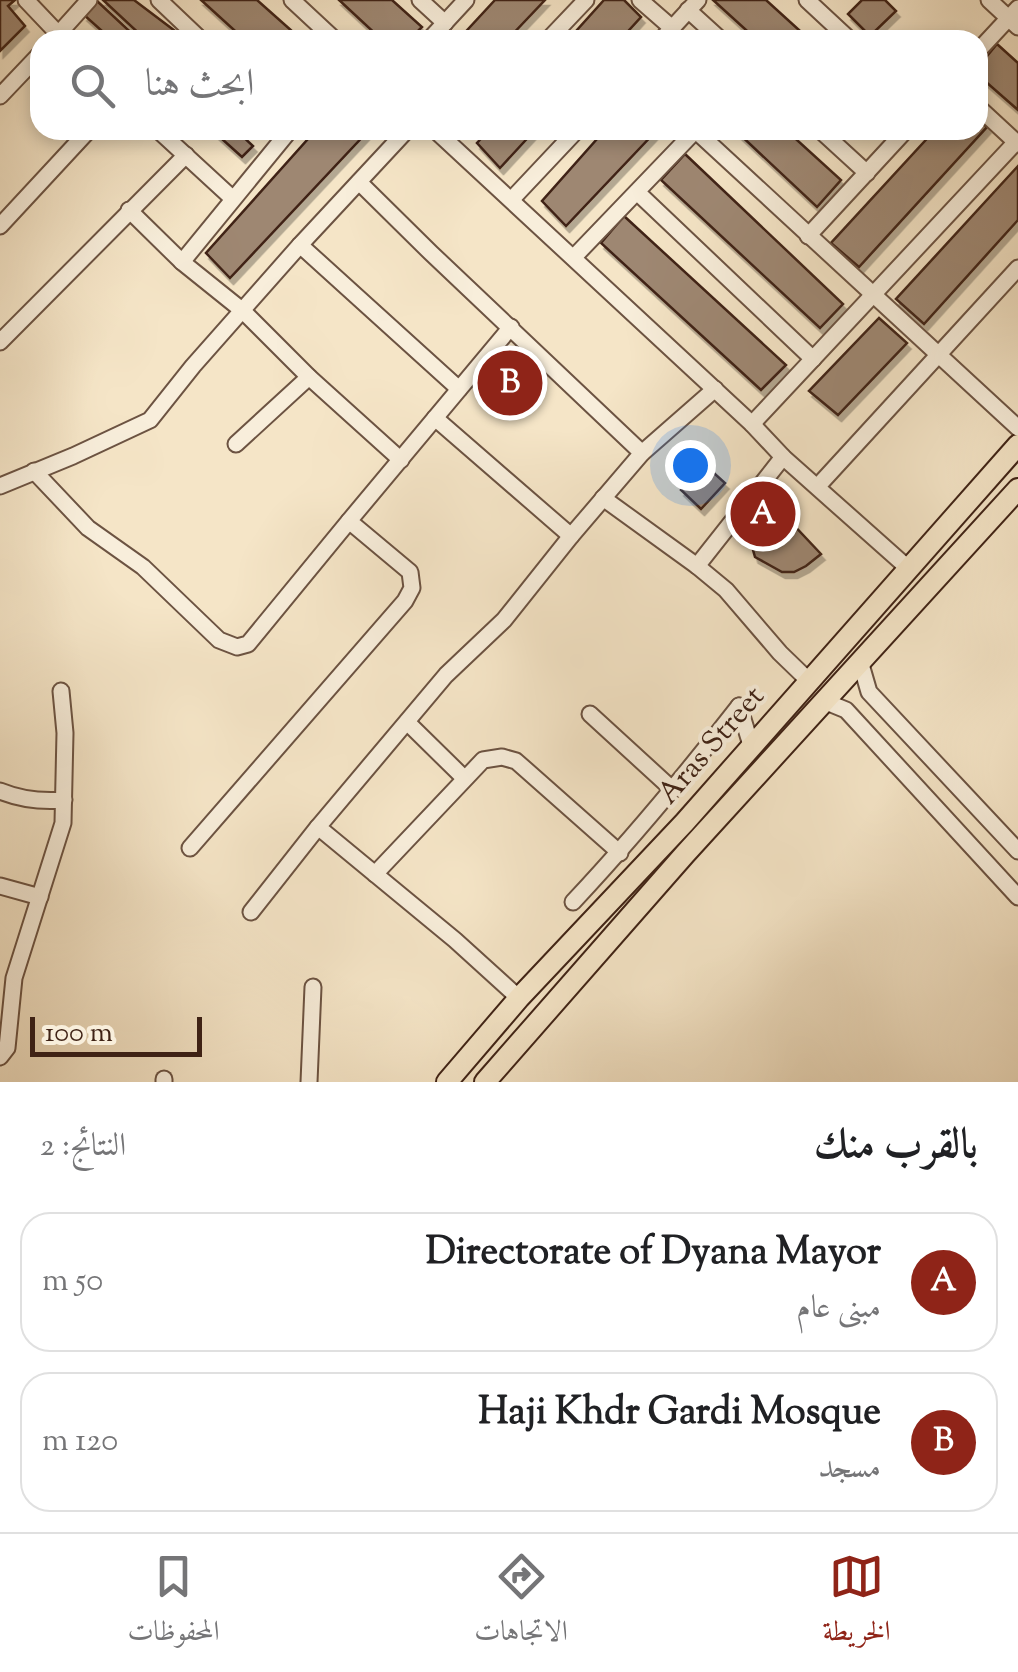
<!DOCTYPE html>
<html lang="ar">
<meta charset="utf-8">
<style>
:root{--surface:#fff;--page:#f2f2f2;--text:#202124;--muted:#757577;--line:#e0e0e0;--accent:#8f2418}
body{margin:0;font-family:"Sorts Mill Goudy",Amiri,serif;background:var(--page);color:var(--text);direction:rtl}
.scale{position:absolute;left:30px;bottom:25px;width:172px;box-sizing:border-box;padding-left:10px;border:5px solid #3f2215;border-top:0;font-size:28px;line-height:35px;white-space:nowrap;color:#3f2215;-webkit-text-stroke:8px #f8eedb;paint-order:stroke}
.you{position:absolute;left:690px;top:465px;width:35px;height:35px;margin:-25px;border:8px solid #fff;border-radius:50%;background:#1a73e8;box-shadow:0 0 0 15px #1a73e833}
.badge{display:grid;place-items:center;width:65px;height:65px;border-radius:50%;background:var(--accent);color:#fff;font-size:32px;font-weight:700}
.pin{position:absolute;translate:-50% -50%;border:5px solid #fff;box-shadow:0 2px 10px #0006}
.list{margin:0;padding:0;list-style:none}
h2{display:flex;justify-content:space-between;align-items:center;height:130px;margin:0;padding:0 40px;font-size:42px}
h2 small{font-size:32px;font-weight:400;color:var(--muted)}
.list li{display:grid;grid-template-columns:65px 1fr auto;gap:30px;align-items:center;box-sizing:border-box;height:140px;margin:0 20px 20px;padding:0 20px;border:2px solid var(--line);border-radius:30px}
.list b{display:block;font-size:38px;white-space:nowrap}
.list p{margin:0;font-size:32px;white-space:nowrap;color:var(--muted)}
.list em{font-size:32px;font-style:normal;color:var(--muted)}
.icon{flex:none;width:55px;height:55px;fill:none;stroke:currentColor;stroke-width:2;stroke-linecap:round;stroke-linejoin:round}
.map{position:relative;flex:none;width:1018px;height:1082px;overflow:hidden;direction:ltr}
.search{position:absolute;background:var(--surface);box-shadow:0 5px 15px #0003;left:30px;right:30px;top:30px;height:110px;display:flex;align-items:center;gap:25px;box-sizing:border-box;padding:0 35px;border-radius:30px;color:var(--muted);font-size:38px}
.sheet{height:450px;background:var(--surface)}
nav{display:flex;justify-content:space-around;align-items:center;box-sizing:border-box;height:140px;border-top:2px solid var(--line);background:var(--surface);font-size:28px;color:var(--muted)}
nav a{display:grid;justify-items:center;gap:5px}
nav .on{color:var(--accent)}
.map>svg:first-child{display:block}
.building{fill:#9e8772;stroke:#3f2215;stroke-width:2.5;filter:url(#shadow)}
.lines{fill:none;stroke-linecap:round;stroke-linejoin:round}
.minor-casing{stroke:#6c5342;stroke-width:19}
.major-casing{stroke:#3f2215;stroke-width:24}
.minor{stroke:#f8eedb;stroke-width:15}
.major{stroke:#f5e5c7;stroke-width:20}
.labels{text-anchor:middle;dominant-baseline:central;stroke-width:8;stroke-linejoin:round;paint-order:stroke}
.street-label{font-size:30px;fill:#3f2215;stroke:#f8eedb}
</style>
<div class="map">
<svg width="1018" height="1082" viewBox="0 0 1018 1082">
<defs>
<filter id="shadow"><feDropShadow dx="3.5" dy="6" stdDeviation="0" flood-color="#0004"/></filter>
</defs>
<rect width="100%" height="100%" fill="#f5e5c7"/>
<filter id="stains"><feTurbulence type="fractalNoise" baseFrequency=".002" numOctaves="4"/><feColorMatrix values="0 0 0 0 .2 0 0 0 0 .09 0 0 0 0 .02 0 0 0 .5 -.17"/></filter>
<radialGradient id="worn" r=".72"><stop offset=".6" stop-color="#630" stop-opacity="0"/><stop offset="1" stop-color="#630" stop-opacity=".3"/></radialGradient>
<!-- building -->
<g class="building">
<path d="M0,0H15L8,6L25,26L0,51Z"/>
<path d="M103,0H134L179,34L174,40H146Z"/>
<path d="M201,0H257L302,40H245Z"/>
<path d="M339,0H392L422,27L409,40H382Z"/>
<path d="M495,0H545L507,40H458Z"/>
<path d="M604,0H624L641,17L620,40H568Z"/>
<path d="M713,0H766L810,40H757Z"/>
<path d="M862,0H885L896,11L870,36L848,14Z"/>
<path d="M97,1L139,40H112L84,15Z"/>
<path d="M997,44L1018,63V110L978,75V67Z"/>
<path d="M978,119L987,127L859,267L831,243L935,130H978Z"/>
<path d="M212,130H236L253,146L242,157Z"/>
<path d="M316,130H369L230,278L206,253Z"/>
<path d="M489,130H535L500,168L477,143Z"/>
<path d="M605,130H657L566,226L542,201Z"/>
<path d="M735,130H786L841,180L817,207Z"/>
<path d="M685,154L843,304L820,328L661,180Z"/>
<path d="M1018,166V220L924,324L896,299Z"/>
<path d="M624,216L786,365L761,390L601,243Z"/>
<path d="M879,318L907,343L838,415L809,391Z"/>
<path d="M705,465L725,483L701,509L681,490Z"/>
<path d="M765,495L792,517L789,520L821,554L806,566L794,572H782L755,557L753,550L758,541L755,538L764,528L747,515Z"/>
</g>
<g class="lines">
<defs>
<g id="minor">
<path d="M26,0L64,40"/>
<path d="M159,0L201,40"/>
<path d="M292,0L335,40"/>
<path d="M420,0L445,23"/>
<path d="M640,0L672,28"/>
<path d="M807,0L850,40"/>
<path d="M989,0L1018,27"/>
<path d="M688,10L721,40"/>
<path d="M53,40L89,0"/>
<path d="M429,40L466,0"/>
<path d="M548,40L586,0"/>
<path d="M661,40L698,0"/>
<path d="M978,51L1018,8"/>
<path d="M0,96L40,54"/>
<path d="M978,107L1018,144"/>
<path d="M158,130L232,198"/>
<path d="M435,130L752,424L783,457L909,569"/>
<path d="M695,130L1018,428"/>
<path d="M820,130L867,173"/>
<path d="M359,182L431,253L642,453"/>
<path d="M637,192L813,359"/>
<path d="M512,199L577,130"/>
<path d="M129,210L182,262L243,311L309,377L401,460"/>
<path d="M0,226L89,130"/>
<path d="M808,236L906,130"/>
<path d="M300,245L459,389"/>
<path d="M574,257L695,131"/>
<path d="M182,262L290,130"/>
<path d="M0,342L186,155"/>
<path d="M435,418L571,536"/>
<path d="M752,424L1016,142"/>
<path d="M236,444L309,377"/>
<path d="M34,471L88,528L143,567L219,640L237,647L248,644L349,521"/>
<path d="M0,486L73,456L150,420L193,366L300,245L407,130"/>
<path d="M818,486L1018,268"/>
<path d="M603,498L697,566L726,590L780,653L809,681"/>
<path d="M697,566L783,457"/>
<path d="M860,661L869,692L1018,851"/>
<path d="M824,701L846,710L1018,897"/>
<path d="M739,706L751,745"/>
<path d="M590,714L673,790"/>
<path d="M407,722L464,778"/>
<path d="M0,791C22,800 41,802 64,800"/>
<path d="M190,848L405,601L412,588L410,572L349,521L511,327"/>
<path d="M375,874L483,760L502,757L516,761L620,853"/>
<path d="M0,886L40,897"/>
<path d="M573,902C632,839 686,774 739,706"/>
<path d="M251,912L318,827"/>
<path d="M519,998L455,940L318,827L446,675L504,620L571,536L642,453L715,389"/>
<path d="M0,1057L7,1048L14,978L63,823L65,733L61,691"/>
<path d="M164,1082V1079"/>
<path d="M309,1082L313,987"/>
</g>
<g id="major">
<path d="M447,1082L519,998L685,822L1018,445"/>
<path d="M485,1082L685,854L1018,489"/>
</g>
</defs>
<!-- minor casing -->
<use href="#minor" class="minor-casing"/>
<!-- major casing -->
<use href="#major" class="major-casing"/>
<!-- minor -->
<use href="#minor" class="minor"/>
<!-- major -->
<use href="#major" class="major"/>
</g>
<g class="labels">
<!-- street labels -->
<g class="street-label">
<text transform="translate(712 746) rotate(-49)">Aras Street</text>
</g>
</g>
<rect width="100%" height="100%" filter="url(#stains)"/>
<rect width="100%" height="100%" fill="url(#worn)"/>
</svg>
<div class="scale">100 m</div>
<div class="you"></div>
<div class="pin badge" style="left:763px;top:514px">A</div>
<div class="pin badge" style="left:510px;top:383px">B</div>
<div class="search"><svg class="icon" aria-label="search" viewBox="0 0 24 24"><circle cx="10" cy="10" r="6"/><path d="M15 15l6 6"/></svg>ابحث هنا</div>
</div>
<section class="sheet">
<h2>بالقرب منك<small>النتائج: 2</small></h2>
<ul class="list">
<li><span class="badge">A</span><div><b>Directorate of Dyana Mayor</b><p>مبنى عام</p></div><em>50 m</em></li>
<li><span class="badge">B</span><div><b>Haji Khdr Gardi Mosque</b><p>مسجد</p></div><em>120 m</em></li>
</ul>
</section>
<nav>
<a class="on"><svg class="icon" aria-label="map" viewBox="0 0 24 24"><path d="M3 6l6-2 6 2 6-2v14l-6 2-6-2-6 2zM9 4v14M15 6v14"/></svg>الخريطة</a>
<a><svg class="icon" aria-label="directions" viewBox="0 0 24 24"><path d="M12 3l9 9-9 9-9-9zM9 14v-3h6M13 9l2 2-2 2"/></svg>الاتجاهات</a>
<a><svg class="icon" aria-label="saved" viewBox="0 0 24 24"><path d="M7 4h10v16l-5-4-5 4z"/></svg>المحفوظات</a>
</nav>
